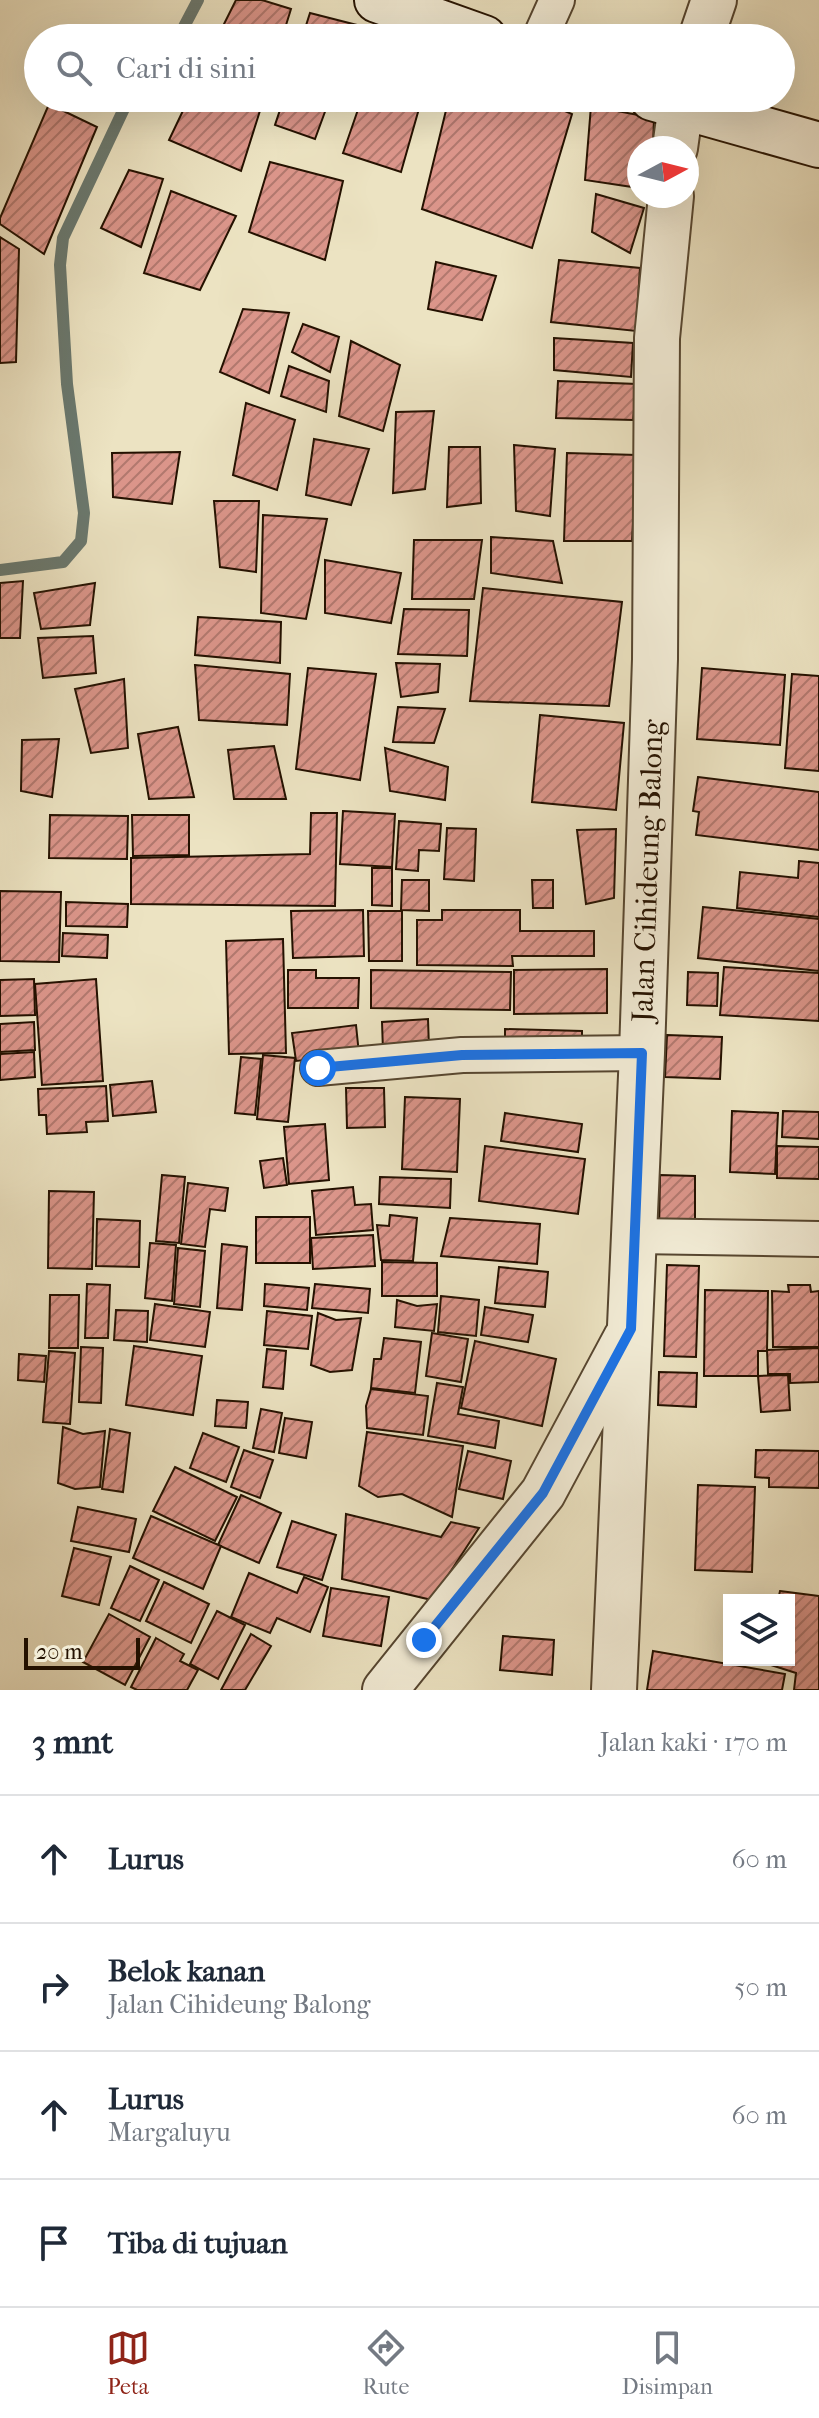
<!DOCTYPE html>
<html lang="id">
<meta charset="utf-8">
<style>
:root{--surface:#fff;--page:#f6f6f7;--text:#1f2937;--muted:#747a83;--line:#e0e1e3;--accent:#8f2418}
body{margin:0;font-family:"IM FELL French Canon",serif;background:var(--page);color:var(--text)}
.controls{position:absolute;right:24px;bottom:24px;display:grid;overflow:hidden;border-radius:0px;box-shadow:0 8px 32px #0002}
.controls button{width:72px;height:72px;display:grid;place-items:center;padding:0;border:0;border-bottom:2px solid var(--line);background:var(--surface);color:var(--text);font:40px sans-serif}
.compass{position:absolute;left:627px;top:136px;width:72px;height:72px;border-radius:50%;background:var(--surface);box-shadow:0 8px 32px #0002;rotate:83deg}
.scale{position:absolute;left:24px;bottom:20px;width:116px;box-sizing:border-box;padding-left:8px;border:4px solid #241100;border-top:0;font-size:22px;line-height:28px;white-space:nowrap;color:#241100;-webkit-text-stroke:6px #f3edd7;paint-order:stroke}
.stop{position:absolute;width:24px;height:24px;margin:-18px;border:6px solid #1a73e8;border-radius:50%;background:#fff}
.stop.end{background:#1a73e8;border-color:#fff;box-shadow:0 2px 8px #0008}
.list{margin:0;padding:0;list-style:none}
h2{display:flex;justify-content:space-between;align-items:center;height:104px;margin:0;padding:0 32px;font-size:34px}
h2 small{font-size:26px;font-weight:400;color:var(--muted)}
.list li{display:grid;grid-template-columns:52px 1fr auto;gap:24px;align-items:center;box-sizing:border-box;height:128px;padding:0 32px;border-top:2px solid var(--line)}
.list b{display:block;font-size:30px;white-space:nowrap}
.list p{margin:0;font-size:26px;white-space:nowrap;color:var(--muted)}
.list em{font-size:26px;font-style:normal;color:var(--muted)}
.icon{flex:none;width:44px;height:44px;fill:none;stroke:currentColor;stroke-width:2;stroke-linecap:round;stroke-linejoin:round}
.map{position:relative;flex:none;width:819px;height:1690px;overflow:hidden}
.search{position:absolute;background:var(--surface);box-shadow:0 8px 32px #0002;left:24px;right:24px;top:24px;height:88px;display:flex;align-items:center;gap:20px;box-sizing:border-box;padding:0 28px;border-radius:44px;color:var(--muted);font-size:30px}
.sheet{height:616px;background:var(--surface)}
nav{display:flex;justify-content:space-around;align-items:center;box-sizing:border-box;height:112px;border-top:2px solid var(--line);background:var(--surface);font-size:22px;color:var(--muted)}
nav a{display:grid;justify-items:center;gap:4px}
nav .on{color:var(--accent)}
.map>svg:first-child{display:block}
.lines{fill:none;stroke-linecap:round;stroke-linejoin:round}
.stream{stroke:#6a786e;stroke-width:12}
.building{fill:url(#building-hatch);stroke:#241100;stroke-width:2}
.minor-casing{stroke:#564630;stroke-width:38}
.tertiary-casing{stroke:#564630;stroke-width:48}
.secondary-casing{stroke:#241100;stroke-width:48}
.minor{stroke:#f3edd7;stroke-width:34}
.tertiary{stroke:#f3edd7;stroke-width:44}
.secondary{stroke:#f3edd7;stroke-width:44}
.route{stroke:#1a73e8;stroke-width:10}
.labels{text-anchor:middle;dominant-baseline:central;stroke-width:6;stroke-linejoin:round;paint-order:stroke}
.street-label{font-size:30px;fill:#241100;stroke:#f3edd7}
</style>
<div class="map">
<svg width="819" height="1690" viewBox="0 0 819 1690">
<defs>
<pattern id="building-hatch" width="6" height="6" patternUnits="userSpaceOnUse" patternTransform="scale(2)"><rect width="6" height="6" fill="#db958a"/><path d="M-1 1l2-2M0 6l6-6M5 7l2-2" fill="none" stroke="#b1786e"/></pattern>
</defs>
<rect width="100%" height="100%" fill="#ece3c2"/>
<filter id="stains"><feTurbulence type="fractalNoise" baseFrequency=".0025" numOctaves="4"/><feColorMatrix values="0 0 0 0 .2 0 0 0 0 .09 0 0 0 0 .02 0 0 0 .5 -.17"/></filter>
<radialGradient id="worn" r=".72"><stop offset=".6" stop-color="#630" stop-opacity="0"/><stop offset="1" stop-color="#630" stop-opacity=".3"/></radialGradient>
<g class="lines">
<!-- stream -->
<g class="stream">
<path d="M178,38L198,0"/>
<path d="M0,570L63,562L81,541L84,513L67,384L60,265L63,238L129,98"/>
</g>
</g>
<!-- building -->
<g class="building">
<path d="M236,0H262L291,9L282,38H217Z"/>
<path d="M310,13L357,25L352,38H302Z"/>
<path d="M189,98H264L241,171L169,140Z"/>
<path d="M284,98H330L315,139L275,125Z"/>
<path d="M362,98H422L401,172L343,153Z"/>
<path d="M449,98H534L572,114L532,248L422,209Z"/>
<path d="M49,104L97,127L44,254L0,224V218Z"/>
<path d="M591,106L654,118L653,148H639V188L585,180Z"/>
<path d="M270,162L343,181L325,260L249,232Z"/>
<path d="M129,170L163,179L141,247L101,228Z"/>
<path d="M171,191L236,216L200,290L144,273Z"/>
<path d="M596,194L644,208L630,253L592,232Z"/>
<path d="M0,237L19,249L16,362L0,363Z"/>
<path d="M559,260L640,268L636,331L551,322Z"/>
<path d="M436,262L496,276L482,320L428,309Z"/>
<path d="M243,309L289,313L269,393L220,372Z"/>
<path d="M303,324L339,337L330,372L292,352Z"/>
<path d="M554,338L633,343L631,377L554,370Z"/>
<path d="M351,341L400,365L383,431L339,416Z"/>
<path d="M289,366L329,381L326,412L281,396Z"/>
<path d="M558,381L637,384L633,420L556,418Z"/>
<path d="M246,403L295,420L277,490L233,475Z"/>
<path d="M434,411L425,489L393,493L396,412Z"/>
<path d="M314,439L369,449L351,505L306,495Z"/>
<path d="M514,445L555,449L550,516L516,511Z"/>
<path d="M449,447H480L481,503L447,507Z"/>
<path d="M180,452L172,504L113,497L112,453Z"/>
<path d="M567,453L637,455L632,541H564Z"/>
<path d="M214,501H259L256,572L220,567Z"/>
<path d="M263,515L327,519L306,619L261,613Z"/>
<path d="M491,537L553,541L562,583L491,573Z"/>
<path d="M414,540H482L474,599H412Z"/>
<path d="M325,560L401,573L391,623L325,613Z"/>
<path d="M23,581L20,638H0V583Z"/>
<path d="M95,583L90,625L41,629L34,593Z"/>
<path d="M483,588L622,602L609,706L470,701Z"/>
<path d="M404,609L469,610L467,656L398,654Z"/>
<path d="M198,617L281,622L280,663L195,655Z"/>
<path d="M93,636L96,673L43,678L38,638Z"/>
<path d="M396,663L440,664L438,692L401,697Z"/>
<path d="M195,665L290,674L287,725L199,720Z"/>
<path d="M308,668L376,674L360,780L296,769Z"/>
<path d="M702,668L785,675L780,745L697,739Z"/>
<path d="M792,674L819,676V771L785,768Z"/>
<path d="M124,679L128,748L91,753L75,689Z"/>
<path d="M398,707L445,709L434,743L393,742Z"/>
<path d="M540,715L624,723L616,810L532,802Z"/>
<path d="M178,727L194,797L149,799L138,734Z"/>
<path d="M59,739L52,797L21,791L22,740Z"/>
<path d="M274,746L286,799H234L228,750Z"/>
<path d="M385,748L448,767L445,800L390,791Z"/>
<path d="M698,777L819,792V850L696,835L699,812L693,811Z"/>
<path d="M343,811L395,814L392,867L340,864Z"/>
<path d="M311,813H337L335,906L131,904V858L310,854Z"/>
<path d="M50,815L128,816L127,859L49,858Z"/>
<path d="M132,815H189V855L133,856Z"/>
<path d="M399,821L441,824L439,851L419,850L418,871L396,869Z"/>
<path d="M447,828L476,829L474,881L444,879Z"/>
<path d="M616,829L614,898L586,904L577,830Z"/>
<path d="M799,861L819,863V917L737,908L740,872L798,878Z"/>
<path d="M372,868H392V906L372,905Z"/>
<path d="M402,880H429V911L401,910Z"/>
<path d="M532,880H553V908H533Z"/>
<path d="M0,891L61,892L59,962L0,961Z"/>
<path d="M66,902L128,904L127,927L66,926Z"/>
<path d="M703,907L819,919V971L698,958Z"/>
<path d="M363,910L364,956L293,958L291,911Z"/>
<path d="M442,910H520V931H594V956H512L513,966L417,965V920H442Z"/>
<path d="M368,911H402V961H369Z"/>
<path d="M63,933L108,935L107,958L62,956Z"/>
<path d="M283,939L286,1053L229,1054L226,941Z"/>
<path d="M724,967L819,973V1021L720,1015Z"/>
<path d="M607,969V1013L514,1014V970Z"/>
<path d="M288,970H316V978H359L358,1008H288Z"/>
<path d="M371,970L511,972L510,1010L371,1008Z"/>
<path d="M688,972L718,973L717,1006L687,1005Z"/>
<path d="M34,979L35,1015L0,1016V980Z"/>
<path d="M96,979L103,1081L42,1085L35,984Z"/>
<path d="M428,1019L429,1048L383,1051L382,1022Z"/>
<path d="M34,1022L35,1050L0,1052V1024Z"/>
<path d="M356,1025L359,1054L296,1061L292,1033Z"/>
<path d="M505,1029L582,1031V1050L505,1049Z"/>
<path d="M667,1035L722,1037L720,1079L665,1077Z"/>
<path d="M34,1052L35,1077L0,1080V1054Z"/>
<path d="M263,1055L295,1058L288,1122L257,1119Z"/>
<path d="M241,1057L261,1059L255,1115L235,1113Z"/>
<path d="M152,1081L156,1112L113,1116L110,1085Z"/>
<path d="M106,1086L108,1121L86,1122L87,1132L47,1134L46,1115H39L38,1089Z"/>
<path d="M346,1088H384L385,1127L347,1128Z"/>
<path d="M405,1097L460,1099L457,1172L402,1169Z"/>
<path d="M732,1111L778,1113L775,1174L730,1172Z"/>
<path d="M783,1111L819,1112V1139L782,1137Z"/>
<path d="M505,1113L582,1124L578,1152L501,1141Z"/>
<path d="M325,1124L329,1180L289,1184L284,1127Z"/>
<path d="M485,1146L585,1159L578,1214L479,1201Z"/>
<path d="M777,1146L819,1147V1179L777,1178Z"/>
<path d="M283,1158L287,1185L264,1188L260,1161Z"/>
<path d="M162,1175L185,1177L179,1243L156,1241Z"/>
<path d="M660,1175L695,1176V1232L659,1231Z"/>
<path d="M380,1177L451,1179L450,1208L379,1204Z"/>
<path d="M188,1183L228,1188L225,1211L210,1209L205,1247L181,1244Z"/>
<path d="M353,1187L355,1205L371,1204L373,1230L316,1235L312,1191Z"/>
<path d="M49,1191L94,1192L92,1269L48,1268Z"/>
<path d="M390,1215L417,1218L413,1261L381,1260L377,1225L389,1226Z"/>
<rect x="256" y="1217" width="54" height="46"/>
<path d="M450,1218L540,1224L537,1264L441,1256Z"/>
<path d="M97,1219L140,1221L139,1267L96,1266Z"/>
<path d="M373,1235L375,1266L313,1269L311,1238Z"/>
<path d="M150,1243L176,1245L172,1301L145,1298Z"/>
<path d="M222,1244L247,1247L242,1310L217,1308Z"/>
<path d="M178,1248L205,1251L200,1307L174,1304Z"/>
<path d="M382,1262L437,1263V1296H382Z"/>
<path d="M667,1265L699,1266L696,1357L664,1356Z"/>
<path d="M499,1267L548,1272L545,1307L495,1303Z"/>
<path d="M87,1284L110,1285L108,1338H85Z"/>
<path d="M265,1284L309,1288L307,1310L264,1306Z"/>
<path d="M315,1284L370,1289L368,1313L312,1308Z"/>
<path d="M788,1285H810L811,1292L819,1291V1347H773L772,1291L789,1292Z"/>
<path d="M705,1290L768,1291L767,1351H758V1376H704Z"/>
<path d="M50,1295H79L78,1348H49Z"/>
<path d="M441,1296L479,1300L476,1336L438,1332Z"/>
<path d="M397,1300L417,1306L437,1304L434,1331L395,1327Z"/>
<path d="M155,1304L210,1312L205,1347L150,1340Z"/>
<path d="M485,1307L533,1315L528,1342L481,1335Z"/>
<path d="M116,1310L148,1311L147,1342L114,1340Z"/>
<path d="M267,1311L312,1316L308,1349L264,1345Z"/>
<path d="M318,1313L336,1320L361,1318L352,1370L330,1372L311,1365Z"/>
<path d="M432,1333L468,1339L461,1382L426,1376Z"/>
<path d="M384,1338L421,1342L415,1393L371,1388L374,1359H381Z"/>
<path d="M475,1341L556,1359L542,1426L461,1408Z"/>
<path d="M134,1346L202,1356L193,1415L126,1405Z"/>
<path d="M81,1347L103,1348L101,1403L79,1402Z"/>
<path d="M819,1348V1382L790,1383V1374H768L767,1350Z"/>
<path d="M267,1349L286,1351L283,1389L263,1387Z"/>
<path d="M49,1351L75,1353L70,1424L43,1422Z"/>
<path d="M19,1354L46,1356L44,1382L18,1380Z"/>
<path d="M659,1372L697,1373L696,1407L658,1405Z"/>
<path d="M788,1375L790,1410L761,1412L758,1376Z"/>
<path d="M437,1383L463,1387L458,1414L499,1421L495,1448L428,1436Z"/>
<path d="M371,1389L428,1396L423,1435L367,1428L366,1406Z"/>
<path d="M217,1400L248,1402L246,1428L215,1426Z"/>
<path d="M261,1409L282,1413L274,1452L253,1448Z"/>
<path d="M285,1418L312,1422L306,1458L279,1453Z"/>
<path d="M63,1427L83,1434L105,1431L100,1487L75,1489L58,1483Z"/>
<path d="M110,1429L130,1433L123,1492L102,1489Z"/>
<path d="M367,1432L463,1446L452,1517L402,1494L378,1497L359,1486Z"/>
<path d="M203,1433L239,1447L226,1482L190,1468Z"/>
<path d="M244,1450L273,1460L260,1498L231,1487Z"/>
<path d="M756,1450L819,1451V1488L769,1487V1478L755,1477Z"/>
<path d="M468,1451L511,1461L503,1499L459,1489Z"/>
<path d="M175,1467L237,1497L215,1541L153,1511Z"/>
<path d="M698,1485L755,1487L752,1572L695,1570Z"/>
<path d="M241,1495L281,1513L259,1563L218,1545Z"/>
<path d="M78,1507L136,1519L129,1552L71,1541Z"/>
<path d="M346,1514L441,1537L451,1522L479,1528L432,1600L342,1579Z"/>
<path d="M151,1516L221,1546L203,1589L133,1558Z"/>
<path d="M292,1521L336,1535L322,1580L277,1567Z"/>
<path d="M74,1548L111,1557L99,1605L62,1596Z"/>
<path d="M130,1566L159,1580L140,1621L111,1608Z"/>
<path d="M249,1573L297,1593L304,1577L328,1587L310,1632L277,1618L270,1633L231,1617Z"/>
<path d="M164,1582L209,1604L191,1643L146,1621Z"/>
<path d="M331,1588L389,1597L381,1646L323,1636Z"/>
<path d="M780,1591L819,1596V1690H794L796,1673L771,1665L772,1660H789V1600H778Z"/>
<path d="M217,1611L245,1625L218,1679L190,1664Z"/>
<path d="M109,1614L150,1637L125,1685L83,1662Z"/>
<path d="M251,1634L271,1646L245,1690H221Z"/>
<path d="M503,1636L554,1640L552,1675L500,1670Z"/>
<path d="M156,1638L184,1654L180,1661L198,1670L187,1690H137L131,1687Z"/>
<path d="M653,1651L785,1674L782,1690H647Z"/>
</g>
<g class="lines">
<defs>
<g id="minor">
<path d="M540,38L557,0"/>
<path d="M318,1068L462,1055L642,1053"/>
<path d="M635,1236L819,1239"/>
</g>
<g id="tertiary">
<path d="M701,38L714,0"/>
<path d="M675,148L682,98"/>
<path d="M385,1690L543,1493L626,1338"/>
<path d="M614,1690L642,1053L655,659L657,338L671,196"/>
</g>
<g id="secondary">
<path d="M377,0L484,38"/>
<path d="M652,98L819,145"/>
</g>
</defs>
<!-- minor casing -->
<use href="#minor" class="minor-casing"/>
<!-- tertiary casing -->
<use href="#tertiary" class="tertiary-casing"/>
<!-- secondary casing -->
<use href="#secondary" class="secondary-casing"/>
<!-- minor -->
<use href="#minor" class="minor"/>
<!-- tertiary -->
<use href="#tertiary" class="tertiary"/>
<!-- secondary -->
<use href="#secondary" class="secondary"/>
</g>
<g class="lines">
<!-- route -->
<path class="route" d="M318,1068L462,1055L642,1053L631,1329L543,1493L424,1640"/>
</g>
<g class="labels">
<!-- street labels -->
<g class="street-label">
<text transform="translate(648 871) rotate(-88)">Jalan Cihideung Balong</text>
</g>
</g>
<rect width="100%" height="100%" filter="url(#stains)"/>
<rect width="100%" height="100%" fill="url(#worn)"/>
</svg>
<div class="controls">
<button><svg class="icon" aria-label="layers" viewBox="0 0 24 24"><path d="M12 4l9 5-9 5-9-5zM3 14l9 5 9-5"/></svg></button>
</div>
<svg class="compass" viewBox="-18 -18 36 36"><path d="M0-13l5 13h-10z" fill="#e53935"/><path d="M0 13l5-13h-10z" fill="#747a83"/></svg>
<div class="scale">20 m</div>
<div class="stop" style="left:318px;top:1068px"></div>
<div class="stop end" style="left:424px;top:1640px"></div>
<div class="search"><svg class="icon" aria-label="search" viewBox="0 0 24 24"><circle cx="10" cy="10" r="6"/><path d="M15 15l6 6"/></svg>Cari di sini</div>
</div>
<section class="sheet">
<h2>3 mnt<small>Jalan kaki · 170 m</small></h2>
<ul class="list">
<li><svg class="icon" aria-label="ahead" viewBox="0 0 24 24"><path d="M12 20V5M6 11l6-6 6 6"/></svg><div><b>Lurus</b></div><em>60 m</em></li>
<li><svg class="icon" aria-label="right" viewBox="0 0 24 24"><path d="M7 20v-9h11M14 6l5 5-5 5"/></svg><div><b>Belok kanan</b><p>Jalan Cihideung Balong</p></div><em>50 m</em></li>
<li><svg class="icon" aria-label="ahead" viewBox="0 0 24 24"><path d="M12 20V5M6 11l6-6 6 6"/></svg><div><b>Lurus</b><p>Margaluyu</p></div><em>60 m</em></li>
<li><svg class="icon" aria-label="arrive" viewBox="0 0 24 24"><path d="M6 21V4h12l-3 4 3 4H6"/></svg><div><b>Tiba di tujuan</b></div></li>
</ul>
</section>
<nav>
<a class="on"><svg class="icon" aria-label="map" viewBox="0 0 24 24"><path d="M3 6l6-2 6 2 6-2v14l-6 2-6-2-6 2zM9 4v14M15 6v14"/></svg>Peta</a>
<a><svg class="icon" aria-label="directions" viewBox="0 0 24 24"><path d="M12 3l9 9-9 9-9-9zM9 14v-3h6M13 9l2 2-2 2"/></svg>Rute</a>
<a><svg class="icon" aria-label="saved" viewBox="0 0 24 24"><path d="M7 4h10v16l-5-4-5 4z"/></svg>Disimpan</a>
</nav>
